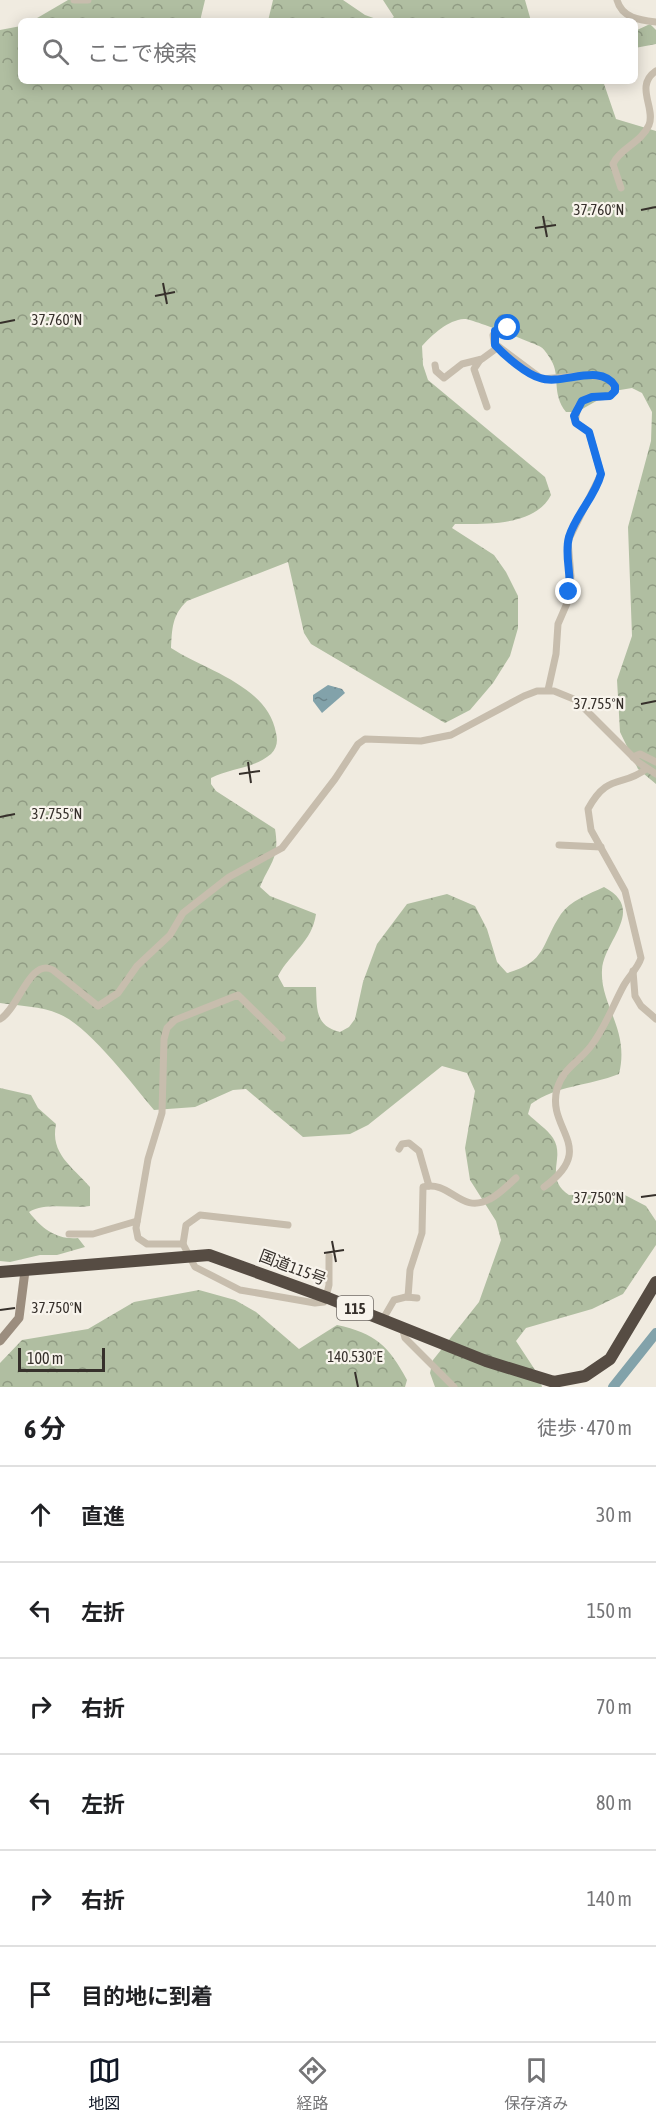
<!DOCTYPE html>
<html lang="ja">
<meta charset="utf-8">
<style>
:root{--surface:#fff;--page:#f6f6f6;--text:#202124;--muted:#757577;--line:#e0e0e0;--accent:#111827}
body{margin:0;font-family:"Asap Condensed","Noto Sans JP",sans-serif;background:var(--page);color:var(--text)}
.scale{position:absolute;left:18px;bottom:15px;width:87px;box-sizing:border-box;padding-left:6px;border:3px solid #36302b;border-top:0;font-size:16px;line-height:21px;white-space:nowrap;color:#36302b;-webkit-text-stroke:4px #f8f4ec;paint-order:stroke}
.stop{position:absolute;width:18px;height:18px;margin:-14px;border:4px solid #1a73e8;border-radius:50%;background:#fff}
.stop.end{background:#1a73e8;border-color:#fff;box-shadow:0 2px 6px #0008}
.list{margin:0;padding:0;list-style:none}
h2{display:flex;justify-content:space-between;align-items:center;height:78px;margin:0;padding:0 24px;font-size:26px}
h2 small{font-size:20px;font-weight:400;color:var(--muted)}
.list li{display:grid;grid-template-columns:39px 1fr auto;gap:18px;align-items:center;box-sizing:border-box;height:96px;padding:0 24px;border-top:2px solid var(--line)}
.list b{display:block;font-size:22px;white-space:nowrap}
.list em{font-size:20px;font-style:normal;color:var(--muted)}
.icon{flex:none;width:33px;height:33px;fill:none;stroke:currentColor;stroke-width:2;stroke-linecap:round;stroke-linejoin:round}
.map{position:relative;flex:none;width:656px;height:1387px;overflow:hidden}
.search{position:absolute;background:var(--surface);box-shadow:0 3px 15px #0003;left:18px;right:18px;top:18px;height:66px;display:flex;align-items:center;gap:15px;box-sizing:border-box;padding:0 21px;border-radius:9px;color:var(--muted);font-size:22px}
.sheet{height:654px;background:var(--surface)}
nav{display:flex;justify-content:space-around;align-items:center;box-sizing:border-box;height:84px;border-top:2px solid var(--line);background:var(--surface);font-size:16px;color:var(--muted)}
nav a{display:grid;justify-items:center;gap:3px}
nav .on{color:var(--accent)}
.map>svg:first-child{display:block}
.forest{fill:url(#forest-crowns)}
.water{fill:url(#water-ripples)}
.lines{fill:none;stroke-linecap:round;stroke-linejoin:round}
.river{stroke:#82a2aa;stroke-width:10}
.street{stroke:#c7bdad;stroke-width:7}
.secondary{stroke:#9b8d7e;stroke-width:9}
.highway{stroke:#564c43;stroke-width:12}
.route{stroke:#1a73e8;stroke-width:8}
.ticks{fill:none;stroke:#36302b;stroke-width:2}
.labels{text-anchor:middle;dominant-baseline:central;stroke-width:4.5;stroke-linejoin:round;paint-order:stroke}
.shield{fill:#f8f4ec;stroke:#706b65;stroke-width:1.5}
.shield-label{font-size:15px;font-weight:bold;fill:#36302b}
.street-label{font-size:16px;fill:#36302b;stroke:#f8f4ec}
.ticks-label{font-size:15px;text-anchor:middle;fill:#36302b;stroke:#f8f4ec;stroke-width:4.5;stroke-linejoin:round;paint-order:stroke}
</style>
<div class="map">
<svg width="656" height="1387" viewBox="0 0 656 1387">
<defs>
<pattern id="forest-crowns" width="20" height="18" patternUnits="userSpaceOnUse" patternTransform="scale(1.5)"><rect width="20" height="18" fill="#b0bea1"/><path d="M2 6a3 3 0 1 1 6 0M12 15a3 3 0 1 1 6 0" fill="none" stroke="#909b83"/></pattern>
<pattern id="water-ripples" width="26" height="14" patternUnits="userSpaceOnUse" patternTransform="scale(1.5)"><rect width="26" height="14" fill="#82a2aa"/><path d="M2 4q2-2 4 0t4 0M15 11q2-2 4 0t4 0" fill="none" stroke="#6b848b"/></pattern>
</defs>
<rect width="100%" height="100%" fill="#f0ebe0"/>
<!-- forest -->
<g class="forest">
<path d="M68,0H205L200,21H32Z"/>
<path d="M273,0H343L365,15L382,21H268Z"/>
<path d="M383,0H525L531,21H388L394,17Z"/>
<path d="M650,24L656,30V44L635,48V31Z"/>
<path d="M21,26V81H603L616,119L656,131V784L638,769L620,732L617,680L632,636L628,527L651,441L652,412L642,393L632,388L614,391L577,412H566C551,393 561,376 551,360C548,355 544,348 539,346C530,342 470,318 464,319C448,320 432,335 422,346L423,365L428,380L545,477L551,495C535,526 487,524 455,524L452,528L494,555L506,572L518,596V628L510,656L493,683L470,710L445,723L311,644L304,633L288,562L187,601C172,615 172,629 171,648C205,670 268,686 276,733C278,741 277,748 271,754C253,769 230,768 211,778V784L216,791L275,829C280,858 270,863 260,887L270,896L316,914C312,942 291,952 278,976L284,987H316C317,1009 315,1026 340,1032L349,1027L355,1019L363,982L377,944L407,904L447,894L475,906L487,929L497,962L507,973C547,962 541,944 561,914C570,901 589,894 604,887C647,910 604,940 602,970C600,1006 630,1029 619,1074C589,1086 557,1085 531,1104L528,1114C536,1122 547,1129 553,1138C566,1158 543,1177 569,1195L621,1193L646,1206L656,1221V1245L623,1294L592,1309L526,1328L516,1341L539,1376L542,1387H435L430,1373L433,1360L479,1302L501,1240L496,1221L470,1180L465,1148L475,1091L467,1073L442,1066L368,1125L350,1134L303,1137L246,1089L233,1090L195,1107L154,1110C132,1084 89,1026 59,1014C41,1006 19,1006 0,1003V30Z"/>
<path d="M0,1088L31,1095L38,1108L56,1124C50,1154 72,1166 90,1187V1206C69,1209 47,1202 29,1212C42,1229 57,1240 78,1238L85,1247L57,1255H40L10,1262L0,1261Z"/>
<path d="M199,1290L235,1300L256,1312L299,1349L337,1325C375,1333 389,1346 407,1380L405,1387H0V1363L22,1340L88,1329L134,1302Z"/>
</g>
<!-- water -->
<path class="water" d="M328,685L342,689L345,693L322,713L313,701V695Z"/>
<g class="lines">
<!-- river -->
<path class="river" d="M613,1387L656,1333"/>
<!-- street -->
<g class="street">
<path d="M74,0H88"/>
<path d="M617,0C622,18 639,20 656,22"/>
<path d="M621,188L613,164C620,148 641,143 649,125C656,108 634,86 656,71"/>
<path d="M512,334L506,327L498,328L493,335L494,343L542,379L588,375L608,378L615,388L610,396L587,398L578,406L575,422L589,432L601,474L568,541L571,576L568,601L558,624L556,654L548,690"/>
<path d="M480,360L474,369L487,407"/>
<path d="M435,365L436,371L444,378L462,364L482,359L497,348"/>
<path d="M633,757L640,754L656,762"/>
<path d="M559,845L601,847"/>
<path d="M633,971L635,996L641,1006L656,1019"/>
<path d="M0,1019C18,1010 30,957 53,970L98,1006L118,993L137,966L170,935L183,913L229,877L282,848L335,779L358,744L365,739L421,741L451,735L524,696L537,691H554L576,700L638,762L656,774"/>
<path d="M399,1149L402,1144L409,1143L419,1151L429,1186"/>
<path d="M544,1187C599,1147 546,1130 557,1089C563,1068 579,1062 591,1046C605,1028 613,1005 624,985C629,976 638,968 641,958L625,891L591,830L588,809C608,772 622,788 646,769"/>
<path d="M288,1225L200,1215L186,1225L183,1244L195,1267L240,1290L315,1303L324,1302L328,1298"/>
<path d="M69,1234H93L137,1221"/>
<path d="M183,1244H147L138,1238L136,1228L148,1159L162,1113L164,1039L167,1028L175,1020L238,995L282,1038"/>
<path d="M326,1297L329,1285V1256"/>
<path d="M408,1297L410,1270L422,1233L423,1187C451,1180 460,1215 490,1199C500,1194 508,1185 516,1178"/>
<path d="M383,1319L394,1300L406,1297L417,1298"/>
<path d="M402,1327L405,1338L454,1387"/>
</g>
<!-- secondary -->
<path class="secondary" d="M0,1341L19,1318L25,1271"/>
<!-- highway -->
<path class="highway" d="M0,1272L209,1255L328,1298L486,1361L554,1382L585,1376L610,1359L656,1282"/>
</g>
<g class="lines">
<!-- route -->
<path class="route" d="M508,328L495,331V345C505,356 526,374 540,378C562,386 600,362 615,386V391L610,396L592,397L582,401L574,416L576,423L589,432L601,474C595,497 576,514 569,537C564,555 572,574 569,592"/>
</g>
<!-- ticks -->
<path class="ticks" d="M641,210L656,207M543,216L547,237M535,228L556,225M163,283L167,304M155,296L175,292M0,323L15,320M641,704L656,701M248,762L251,783M239,774L260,771M0,817L15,814M641,1197L656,1195M332,1241L336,1262M324,1253L344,1250M0,1310L15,1308M355,1372L358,1387"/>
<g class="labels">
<!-- shield labels -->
<rect class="shield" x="337" y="1296" width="36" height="24" rx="4.5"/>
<g class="shield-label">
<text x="355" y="1308">115</text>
</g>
<!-- street labels -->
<g class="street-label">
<text transform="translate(293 1267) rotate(21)">国道115号</text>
</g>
</g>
<g class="ticks-label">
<text x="599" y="215">37.760°N</text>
<text x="57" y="325">37.760°N</text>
<text x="599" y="709">37.755°N</text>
<text x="57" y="819">37.755°N</text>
<text x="599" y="1203">37.750°N</text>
<text x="57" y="1313">37.750°N</text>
<text x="355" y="1362">140.530°E</text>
</g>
</svg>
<div class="scale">100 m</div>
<div class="stop" style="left:508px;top:328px"></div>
<div class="stop end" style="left:569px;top:592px"></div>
<div class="search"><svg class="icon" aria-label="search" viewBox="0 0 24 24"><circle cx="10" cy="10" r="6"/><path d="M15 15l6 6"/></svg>ここで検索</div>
</div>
<section class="sheet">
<h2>6 分<small>徒歩 · 470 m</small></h2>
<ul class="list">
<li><svg class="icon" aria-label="ahead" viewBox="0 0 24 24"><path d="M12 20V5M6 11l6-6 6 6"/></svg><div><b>直進</b></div><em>30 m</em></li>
<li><svg class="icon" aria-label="left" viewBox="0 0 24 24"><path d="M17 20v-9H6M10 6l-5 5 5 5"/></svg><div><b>左折</b></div><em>150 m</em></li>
<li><svg class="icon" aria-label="right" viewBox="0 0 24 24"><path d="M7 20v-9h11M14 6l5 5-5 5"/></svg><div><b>右折</b></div><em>70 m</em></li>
<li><svg class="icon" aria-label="left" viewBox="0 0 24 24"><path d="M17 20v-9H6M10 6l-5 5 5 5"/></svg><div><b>左折</b></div><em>80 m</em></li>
<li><svg class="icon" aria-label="right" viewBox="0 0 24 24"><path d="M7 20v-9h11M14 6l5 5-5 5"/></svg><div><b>右折</b></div><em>140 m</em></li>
<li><svg class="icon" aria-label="arrive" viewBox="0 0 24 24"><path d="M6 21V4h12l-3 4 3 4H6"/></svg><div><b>目的地に到着</b></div></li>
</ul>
</section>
<nav>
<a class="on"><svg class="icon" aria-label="map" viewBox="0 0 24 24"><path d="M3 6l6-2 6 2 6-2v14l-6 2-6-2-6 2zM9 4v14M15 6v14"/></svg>地図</a>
<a><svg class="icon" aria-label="directions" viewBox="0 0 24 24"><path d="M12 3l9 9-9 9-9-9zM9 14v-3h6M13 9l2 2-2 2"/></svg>経路</a>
<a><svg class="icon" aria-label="saved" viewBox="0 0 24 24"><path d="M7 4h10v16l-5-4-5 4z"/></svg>保存済み</a>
</nav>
